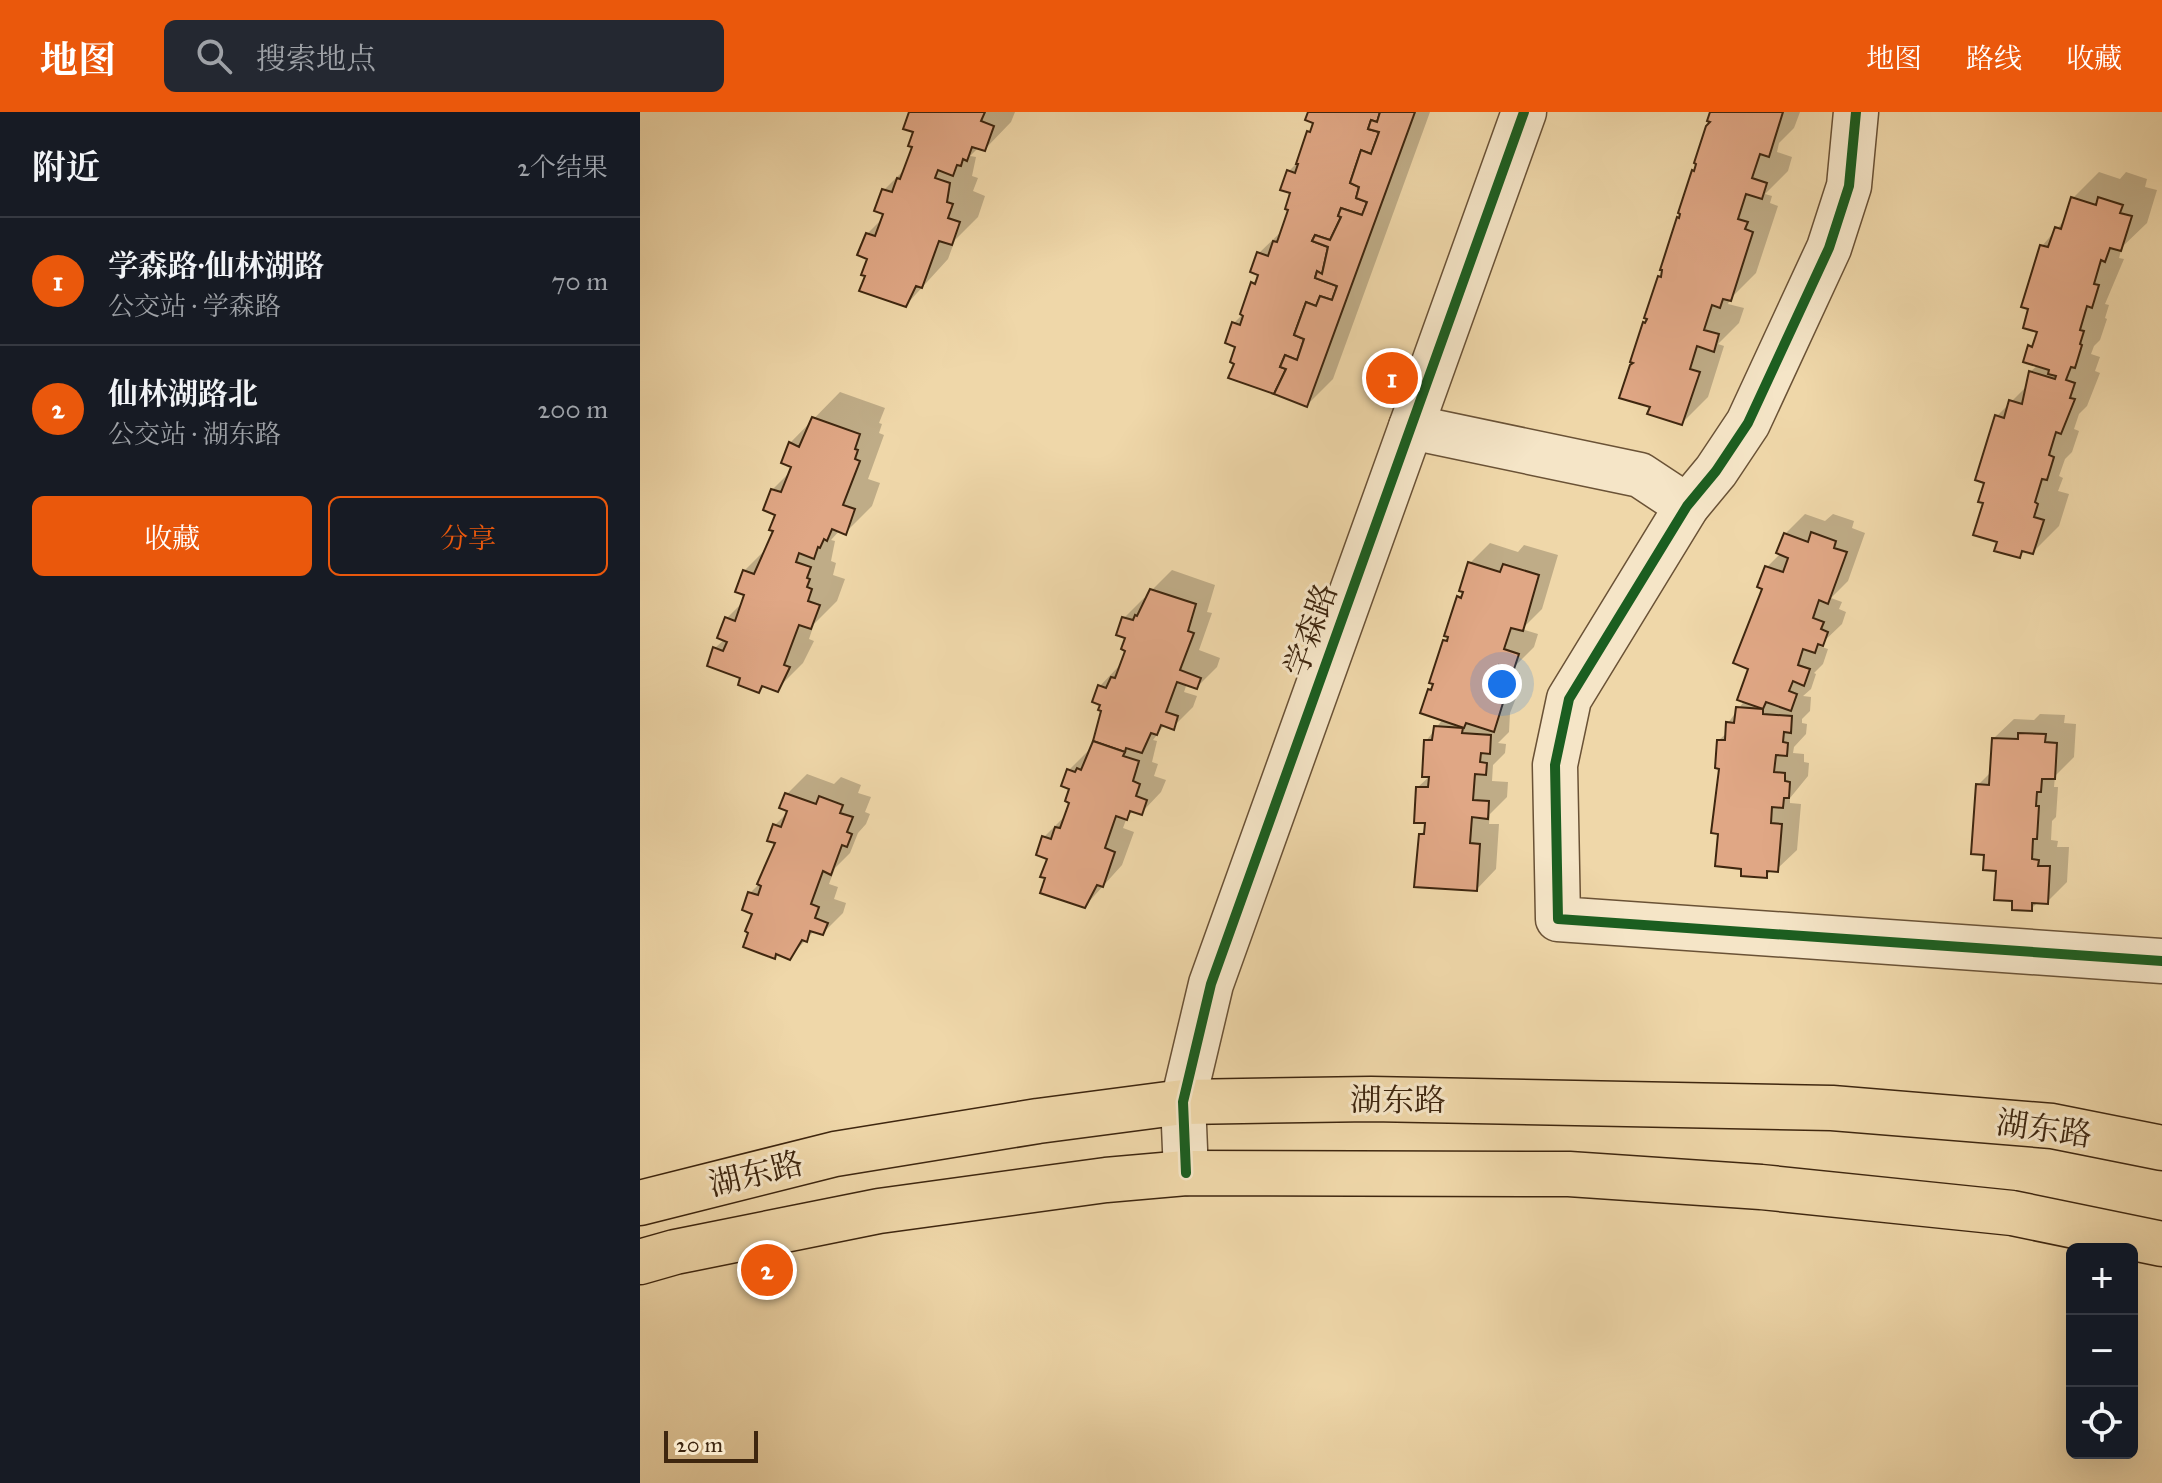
<!DOCTYPE html>
<html lang="zh">
<meta charset="utf-8">
<style>
:root{--surface:#171b24;--page:#242831;--text:#f1f3f6;--muted:#9ea1a6;--line:#363941;--accent:#ea580c}
body{margin:0;font-family:"IM FELL Great Primer","Noto Serif SC",serif;background:var(--page);color:var(--text)}
.controls{position:absolute;right:24px;bottom:24px;display:grid;overflow:hidden;border-radius:12px;box-shadow:0 8px 32px #0002}
.controls button{width:72px;height:72px;display:grid;place-items:center;padding:0;border:0;border-bottom:2px solid var(--line);background:var(--surface);color:var(--text);font:40px sans-serif}
.scale{position:absolute;left:24px;bottom:20px;width:94px;box-sizing:border-box;padding-left:8px;border:4px solid #3e260f;border-top:0;font-size:22px;line-height:28px;white-space:nowrap;color:#3e260f;-webkit-text-stroke:6px #f5e5c7;paint-order:stroke}
.you{position:absolute;left:862px;top:572px;width:28px;height:28px;margin:-20px;border:6px solid #fff;border-radius:50%;background:#1a73e8;box-shadow:0 0 0 12px #1a73e833}
.badge{display:grid;place-items:center;width:52px;height:52px;border-radius:50%;background:var(--accent);color:#fff;font-size:26px;font-weight:700}
.pin{position:absolute;translate:-50% -50%;border:4px solid #fff;box-shadow:0 2px 8px #0006}
.list{margin:0;padding:0;list-style:none}
h2{display:flex;justify-content:space-between;align-items:center;height:104px;margin:0;padding:0 32px;font-size:34px}
h2 small{font-size:26px;font-weight:400;color:var(--muted)}
.list li{display:grid;grid-template-columns:52px 1fr auto;gap:24px;align-items:center;box-sizing:border-box;height:128px;padding:0 32px;border-top:2px solid var(--line)}
.list b{display:block;font-size:30px;white-space:nowrap}
.list p{margin:0;font-size:26px;white-space:nowrap;color:var(--muted)}
.list em{font-size:26px;font-style:normal;color:var(--muted)}
.actions{display:flex;gap:16px;padding:24px 32px}
.actions a{flex:1;padding:18px 0;border:2px solid var(--accent);border-radius:12px;text-align:center;font-size:28px;color:var(--accent)}
.actions .main{background:var(--accent);color:#fff}
.icon{flex:none;width:44px;height:44px;fill:none;stroke:currentColor;stroke-width:2;stroke-linecap:round;stroke-linejoin:round}
.map{position:relative;flex:none;width:1522px;height:1371px;overflow:hidden}
header{display:flex;align-items:center;gap:48px;box-sizing:border-box;height:112px;padding:0 40px;background:var(--accent);color:#fff}
header strong{font-size:38px}
nav{display:flex;gap:44px;margin-inline-start:auto;font-size:28px}
.search{width:560px;height:72px;background:var(--page);display:flex;align-items:center;gap:20px;box-sizing:border-box;padding:0 28px;border-radius:12px;color:var(--muted);font-size:30px}
main{display:flex}
aside{flex:1;background:var(--surface)}
.map>svg:first-child{display:block}
.shadow{fill:#0003}
.building{fill:#e0a785;stroke:#3e260f;stroke-width:2}
.lines{fill:none;stroke-linecap:round;stroke-linejoin:round}
.minor-casing{stroke:#6a5236;stroke-width:47}
.major-casing{stroke:#3e260f;stroke-width:47}
.minor{stroke:#f5e5c7;stroke-width:44}
.major{stroke:#efd7a9;stroke-width:44}
.cycleway-casing{stroke:#f5e5c7;stroke-width:15}
.cycleway{stroke:#1b5e20;stroke-width:10}
.labels{text-anchor:middle;dominant-baseline:central;stroke-width:6;stroke-linejoin:round;paint-order:stroke}
.street-label{font-size:32px;fill:#3e260f;stroke:#f5e5c7}
</style>
<header>
<strong>地图</strong>
<div class="search"><svg class="icon" aria-label="search" viewBox="0 0 24 24"><circle cx="10" cy="10" r="6"/><path d="M15 15l6 6"/></svg>搜索地点</div>
<nav><a>地图</a><a>路线</a><a>收藏</a></nav>
</header>
<main>
<aside>
<h2>附近<small>2个结果</small></h2>
<ul class="list">
<li><span class="badge">1</span><div><b>学森路·仙林湖路</b><p>公交站 · 学森路</p></div><em>70 m</em></li>
<li><span class="badge">2</span><div><b>仙林湖路北</b><p>公交站 · 湖东路</p></div><em>200 m</em></li>
</ul>
<div class="actions"><a class="main">收藏</a><a>分享</a></div>
</aside>
<div class="map">
<svg width="1522" height="1371" viewBox="0 0 1522 1371">
<rect width="100%" height="100%" fill="#efd7a9"/>
<filter id="stains"><feTurbulence type="fractalNoise" baseFrequency=".0025" numOctaves="4"/><feColorMatrix values="0 0 0 0 .2 0 0 0 0 .09 0 0 0 0 .02 0 0 0 .5 -.17"/></filter>
<radialGradient id="worn" r=".72"><stop offset=".6" stop-color="#630" stop-opacity="0"/><stop offset="1" stop-color="#630" stop-opacity=".3"/></radialGradient>
<!-- shadow -->
<g class="shadow">
<path d="M271,0H375L371,10L345,37L339,35L330,44L336,45L332,64L338,66L333,79L345,84L338,105L315,128L308,147L266,193L230,146L227,122L244,105V78L267,55L275,34V19Z"/>
<path d="M670,0H790L693,267L667,293L596,251L598,233L594,211L602,203L613,171L619,165V141L644,117L653,80L649,59L661,47L669,20L676,10Z"/>
<path d="M1072,0H1160L1154,16L1139,31L1137,40L1152,45L1148,59L1125,82L1132,84L1130,91L1138,94L1116,161L1090,187L1088,192L1104,196L1099,211L1078,232L1084,234L1068,285L1042,311L1012,294L1010,206L1020,165L1024,161L1038,106L1043,101L1040,100L1071,12Z"/>
<path d="M1459,60L1480,67L1486,60L1507,67L1505,75L1517,78L1507,111L1482,135L1479,146L1484,147L1465,192L1469,193L1465,206L1467,207L1460,228L1454,234L1451,242L1460,245L1455,259L1460,261L1447,294L1439,302L1434,317L1439,319L1432,340L1425,347L1419,364L1423,366L1418,379L1429,382L1419,414L1393,440L1385,438L1379,444L1360,429L1346,390L1357,304L1388,273L1390,260L1398,253L1390,235L1396,228L1399,219L1402,134L1427,105L1433,86Z"/>
<path d="M200,280L245,296L239,311L242,312L239,321L244,323L228,367L240,371L232,394L206,420L200,418L191,428L195,429L191,449L196,451L193,463L205,467L197,489L174,512L169,527L174,529L163,551L137,577L125,573L119,579L75,536L85,527L87,506L105,488L104,459L127,436L136,418L138,402L132,378L151,359L150,331Z"/>
<path d="M1165,402L1185,409L1193,402L1214,409L1212,416L1225,421L1208,469L1191,486L1202,490L1199,497L1206,500L1202,512L1179,534L1188,537L1183,552L1174,561L1176,562L1171,577L1163,584L1171,585L1170,599L1162,607V611L1167,612L1166,622L1154,635L1153,641L1164,642V650L1169,651L1168,664L1150,686V691L1161,692L1157,738L1137,757H1132L1126,764L1104,755L1082,655L1079,628L1088,620V611L1105,588L1127,455L1141,441L1145,422Z"/>
<path d="M850,431L878,440L884,433L918,443L902,497L882,517L898,522L894,535L871,558L880,561L877,570L882,571L870,601L869,620L858,631L866,632L865,641L853,653L852,669L868,670L867,685L850,702L849,712H859L856,757L837,777L780,723L786,717L778,675L791,663L786,629L803,607L789,578L796,571L805,529L810,523L819,485L825,479L830,451Z"/>
<path d="M532,458L575,473L567,500L572,501L559,538L580,546L577,555L557,575L547,571L544,580L557,584L553,595L533,615L525,612L513,628L517,629L512,650L518,652L514,664L526,668L521,680L502,700L494,698L487,705L483,716L494,720L482,753L445,794L409,746L404,725L424,705L426,706L432,690L429,658L449,638L452,639L464,598L460,574L479,554L487,537L484,506L504,486L507,487L512,478Z"/>
<path d="M1400,602L1425,603L1424,611L1436,612L1434,645L1415,664L1414,675H1418L1416,705L1412,709L1411,728L1418,729L1417,735H1429L1427,770L1408,789H1399L1391,797L1374,787L1358,757L1338,673L1352,659L1354,626L1374,607L1394,608Z"/>
<path d="M167,662L194,672L201,665L221,673L218,681L231,685L225,700L230,702L226,712L218,721L210,741L195,756L189,772L198,775L194,787L206,791L203,801L183,821L175,818L150,845L138,841L134,845L115,800L110,781L120,771L138,730L135,713L150,698L147,682Z"/>
</g>
<!-- building -->
<g class="building">
<path d="M269,0H345L341,9L354,14L345,39L332,35L327,49L323,47L321,54L317,53L313,64L298,58L295,66L310,71L307,90L313,92L308,106L320,110L312,133L299,129L282,176L276,174L266,195L219,179L225,164L221,163L227,147L217,143L226,121L235,124L243,102L234,99L242,77L252,80L257,66L260,67L272,35L268,34L273,20L263,17Z"/>
<path d="M668,0H740L737,10L731,8L728,17L739,20L731,42L721,38L710,71L719,75L716,86L727,90L722,103L701,96L698,104L701,105L690,128L675,123L672,129L688,135L682,162L677,159L675,166L697,174L692,188L680,184L676,194L666,190L654,223L664,227L657,248L645,243L640,255L646,257L634,282L588,266L594,252L590,250L595,235L585,231L592,210L600,213L603,204L600,202L611,170L615,172L618,163L610,160L617,140L628,144L633,129L637,130L648,98L645,97L650,81L640,78L647,58L655,61L658,52H656L667,19L670,20L673,11L665,8Z"/>
<path d="M740,0H775L667,295L634,282L646,257L640,255L645,243L657,248L664,227L654,223L666,190L676,194L680,184L692,188L697,174L675,166L677,159L682,162L688,135L672,129L675,123L690,128L701,105L698,104L701,96L722,103L727,90L716,86L719,75L710,71L721,38L731,42L739,20L728,17L731,8L737,10Z"/>
<path d="M1070,0H1143L1129,45L1120,42L1112,66L1127,71L1122,87L1106,82L1098,107L1108,110L1105,117L1113,120L1091,189L1083,187L1080,196L1072,193L1064,218L1079,222L1074,240L1057,234L1050,257L1060,260L1042,313L1007,302L1010,295L979,286L990,253L993,251L990,250L1003,210L1005,211L1007,207L1004,206L1018,164L1021,165L1022,158H1020L1037,105L1039,106L1040,102L1038,101L1052,58L1054,59L1056,52L1054,51L1066,14L1070,10L1067,9Z"/>
<path d="M1431,85L1456,93L1458,85L1483,93L1480,101L1492,104L1481,139L1470,136L1465,150L1461,148L1454,172L1459,173L1452,196L1447,194L1440,218L1444,219L1440,232L1442,233L1435,256L1431,255L1426,268L1435,271L1430,286L1435,287L1421,322L1416,320L1409,343L1414,345L1407,368L1402,367L1395,390L1398,392L1394,405L1404,408L1393,442L1382,439L1380,446L1354,439L1357,430L1333,423L1343,391L1338,390L1344,371L1335,368L1355,303L1364,306L1369,288L1382,292L1389,259L1415,267L1416,264L1408,262L1409,258L1383,250L1388,233L1392,235L1397,220L1383,216L1388,197L1381,195L1400,133L1408,135L1415,115L1421,117Z"/>
<path d="M172,305L220,322L215,337L218,338L215,347L220,349L203,393L215,397L206,423L192,417L187,429L184,427L180,436L178,435L174,447L159,441L156,450L171,455L167,466L170,467L167,475L172,477L168,489L180,493L171,517L159,513L144,553L150,555L138,580L122,574L119,581L98,573L100,566L67,554L73,535L83,539L87,530L77,526L85,505L95,509L104,483L95,480L103,458L114,462L133,419L129,418L135,403L123,398L131,377L141,380L151,355L141,351L149,330L159,335Z"/>
<path d="M1171,420L1196,429L1194,436L1207,440L1188,492L1179,488L1173,506L1184,510L1181,517L1188,520L1183,534L1178,532L1175,541L1163,537L1158,553L1170,557L1164,574L1153,569L1149,579L1157,582L1151,599L1126,590L1123,597L1097,588L1108,557L1093,551L1122,477L1117,475L1125,454L1143,460L1148,446L1136,441L1144,421L1168,430Z"/>
<path d="M828,450L860,460L863,452L899,463L883,519L871,516L864,537L879,542L874,557L859,553L851,577L862,581L859,590L863,591L854,620L826,611L824,616L780,601L788,577L791,578L793,572L789,571L803,528L807,529L808,525L804,524L817,484L821,486L823,480L819,479Z"/>
<path d="M510,477L556,492L548,519L554,521L540,558L561,566L557,577L537,570L526,600L538,604L534,618L521,613L517,623L511,621L502,641L486,636L485,640L453,629L461,599L458,598L460,593L452,590L458,573L466,576L471,565L475,566L485,539L481,537L485,526L476,523L482,505L493,508L495,503L497,504Z"/>
<path d="M1096,595L1123,597V602L1152,604L1151,621L1144,620L1143,630L1148,631L1147,644L1136,643L1134,660L1145,661V669L1150,670L1149,686H1144L1143,696L1132,695L1131,711L1142,712L1138,760L1127,759V766L1101,764V757L1075,754L1078,722L1071,721L1079,657L1075,656L1077,628H1085L1086,610L1094,611Z"/>
<path d="M794,614L823,616L822,621L851,623L850,642L841,641L840,650L847,651L846,663L835,662L833,688L849,689L848,707L832,705L830,731L840,732L837,779L774,775L779,722H784L785,711H774L776,675H788L789,665H782L784,628H792Z"/>
<path d="M1378,621L1406,622L1405,630L1417,631L1415,667H1402L1401,680H1397L1396,694H1399L1397,727H1393L1392,747L1399,748L1398,754H1410L1408,792L1392,791V799L1372,798V789L1354,788L1356,759L1343,758L1344,743L1331,742L1336,672L1349,673L1352,626L1378,627Z"/>
<path d="M453,629L485,640L483,644L499,649L493,669L500,672L496,684L507,688L502,703L490,699L487,708L476,704L465,736L475,740L463,775L457,773L445,796L400,781L405,766L400,765L407,747L396,743L402,724L411,727L415,715L420,716L429,691L425,689L429,677L421,674L427,657L435,660L437,656L441,658Z"/>
<path d="M145,681L176,692L179,684L203,693L200,701L213,705L207,720L212,722L207,735L202,733L191,763L183,759L171,792L179,795L175,806L188,811L183,823L170,819L167,830L162,828L150,848L136,842L135,847L103,835L108,821L105,819L112,802L102,798L108,780L118,783L121,774L117,772L135,731L127,729L133,712L141,715L147,699L139,696Z"/>
</g>
<g class="lines">
<defs>
<g id="minor">
<path d="M1216,0L1209,74L1189,136L1108,311L1076,359L1047,394L929,587L915,653L918,807L1522,849"/>
<path d="M771,315L1000,363L1047,394"/>
<path d="M546,1061L543,990L571,872L884,0"/>
</g>
<g id="major">
<path d="M0,1091L195,1042L398,1009L543,990L731,987L1192,996L1412,1014L1522,1036"/>
<path d="M0,1150L35,1140L239,1099L466,1068L546,1061L929,1062L1121,1075L1372,1101L1522,1132"/>
</g>
</defs>
<!-- minor casing -->
<use href="#minor" class="minor-casing"/>
<!-- major casing -->
<use href="#major" class="major-casing"/>
<!-- minor -->
<use href="#minor" class="minor"/>
<!-- major -->
<use href="#major" class="major"/>
<defs>
<g id="cycleway">
<path d="M1216,0L1209,74L1189,136L1108,311L1076,359L1047,394L929,587L915,653L918,807L1522,849"/>
<path d="M546,1061L543,990L571,872L884,0"/>
</g>
</defs>
<!-- cycleway casing -->
<use href="#cycleway" class="cycleway-casing"/>
<!-- cycleway -->
<use href="#cycleway" class="cycleway"/>
</g>
<g class="labels">
<!-- street labels -->
<g class="street-label">
<text transform="translate(671 518) rotate(-70)">学森路</text>
<text x="758" y="988">湖东路</text>
<text transform="translate(1404 1017) rotate(8)">湖东路</text>
<text transform="translate(116 1062) rotate(-14)">湖东路</text>
</g>
</g>
<rect width="100%" height="100%" filter="url(#stains)"/>
<rect width="100%" height="100%" fill="url(#worn)"/>
</svg>
<div class="controls">
<button>+</button>
<button>−</button>
<button><svg class="icon" aria-label="locate" viewBox="0 0 24 24"><circle cx="12" cy="12" r="6"/><path d="M12 2v4M12 18v4M2 12h4M18 12h4"/></svg></button>
</div>
<div class="scale">20 m</div>
<div class="you"></div>
<div class="pin badge" style="left:752px;top:266px">1</div>
<div class="pin badge" style="left:127px;top:1158px">2</div>
</div>
</main>
